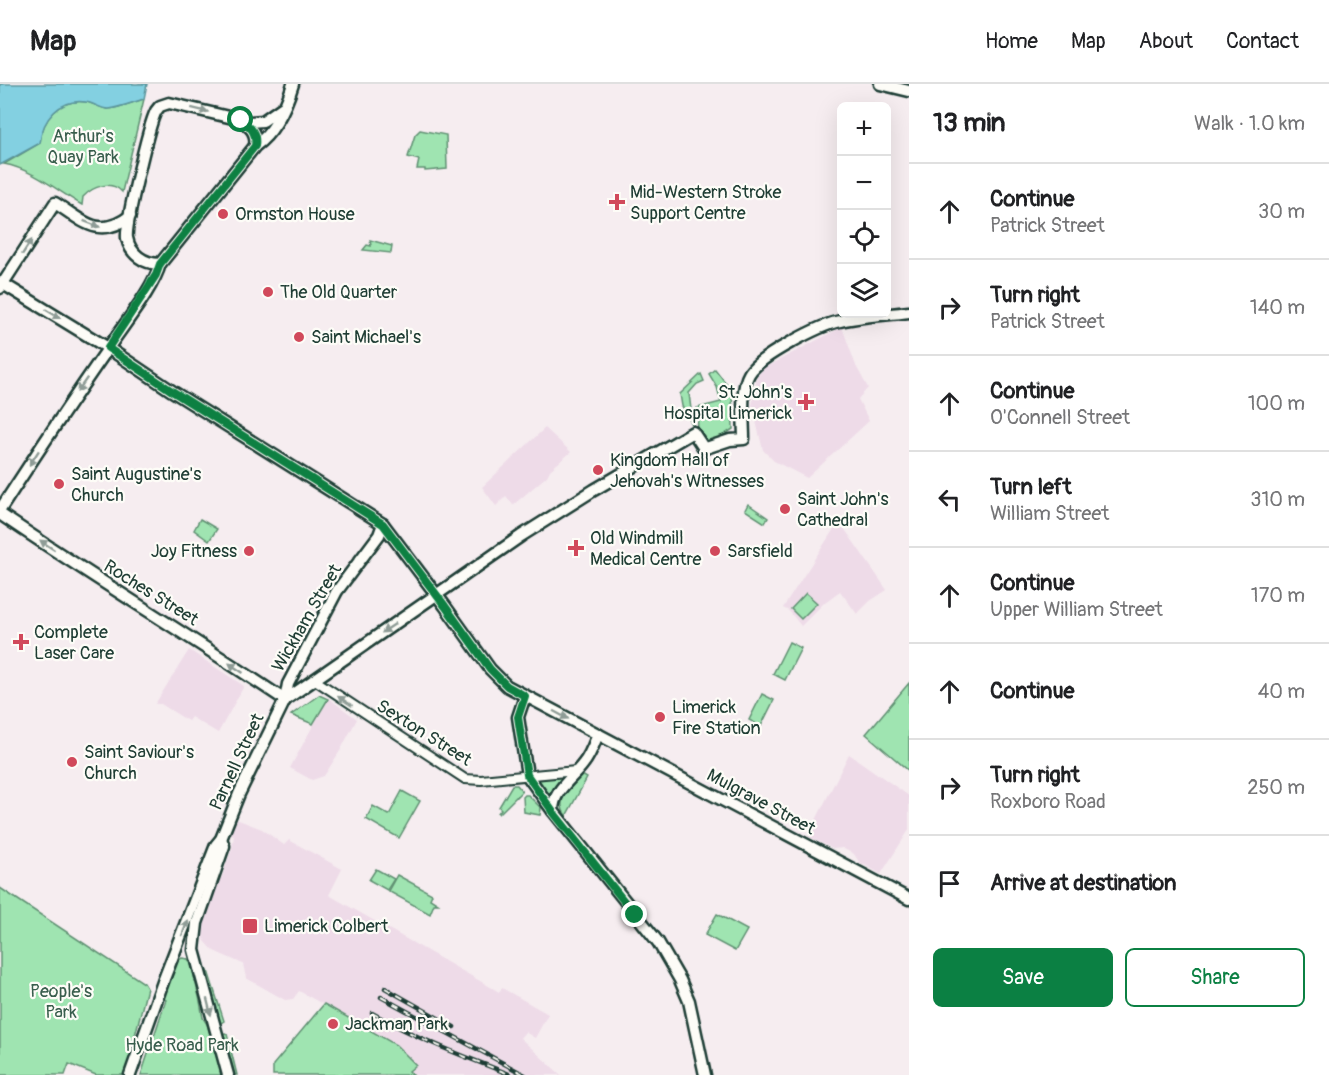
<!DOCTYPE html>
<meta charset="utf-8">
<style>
:root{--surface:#fff;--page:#f6f6f6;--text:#202124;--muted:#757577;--line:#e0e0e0;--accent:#0b8043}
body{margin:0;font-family:Pangolin,sans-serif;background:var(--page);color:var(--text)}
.controls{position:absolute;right:18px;top:18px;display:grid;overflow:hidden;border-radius:9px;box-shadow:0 6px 24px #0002}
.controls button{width:54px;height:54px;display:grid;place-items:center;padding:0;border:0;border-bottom:2px solid var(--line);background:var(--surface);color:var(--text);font:30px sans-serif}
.stop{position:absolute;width:18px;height:18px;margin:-14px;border:4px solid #0b8043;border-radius:50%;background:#fff}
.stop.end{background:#0b8043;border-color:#fff;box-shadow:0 2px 6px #0008}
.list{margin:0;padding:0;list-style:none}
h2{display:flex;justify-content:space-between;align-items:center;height:78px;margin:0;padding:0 24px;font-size:26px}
h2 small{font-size:20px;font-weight:400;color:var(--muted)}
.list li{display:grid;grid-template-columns:39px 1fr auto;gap:18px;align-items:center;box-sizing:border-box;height:96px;padding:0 24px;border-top:2px solid var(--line)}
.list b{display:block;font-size:22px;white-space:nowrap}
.list p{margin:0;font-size:20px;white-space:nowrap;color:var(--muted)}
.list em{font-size:20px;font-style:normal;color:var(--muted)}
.actions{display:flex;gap:12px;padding:18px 24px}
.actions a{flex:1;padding:14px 0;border:2px solid var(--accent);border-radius:9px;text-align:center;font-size:21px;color:var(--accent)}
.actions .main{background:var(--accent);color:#fff}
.icon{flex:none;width:33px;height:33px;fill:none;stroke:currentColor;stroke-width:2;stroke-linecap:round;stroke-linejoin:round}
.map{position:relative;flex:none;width:909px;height:991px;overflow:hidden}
header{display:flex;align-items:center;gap:36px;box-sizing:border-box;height:84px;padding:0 30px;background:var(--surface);border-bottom:2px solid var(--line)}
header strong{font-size:28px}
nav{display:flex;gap:33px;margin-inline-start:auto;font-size:21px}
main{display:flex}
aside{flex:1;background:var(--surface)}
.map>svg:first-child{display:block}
.built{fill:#eedbe8}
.green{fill:#9fe4b1;stroke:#5f9072;stroke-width:1.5}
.water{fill:#83d0e1;stroke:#5b959c;stroke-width:1.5}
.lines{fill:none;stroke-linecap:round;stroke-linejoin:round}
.minor-casing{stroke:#1f3d34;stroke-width:12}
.major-casing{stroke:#1f3d34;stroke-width:15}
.minor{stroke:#fdfcf7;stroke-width:8}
.major{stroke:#fdfcf7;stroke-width:10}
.rail-casing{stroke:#1f3d34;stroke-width:4.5}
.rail{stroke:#fdfcf7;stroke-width:2;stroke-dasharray:7;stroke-linecap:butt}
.oneway{fill:#8e9c96}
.route{stroke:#0b8043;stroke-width:8}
.poi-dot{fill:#d1495b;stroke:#fdfcf7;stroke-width:2}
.labels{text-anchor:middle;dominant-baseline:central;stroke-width:4.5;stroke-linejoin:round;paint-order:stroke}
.park-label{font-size:18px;fill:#395e4d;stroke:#fdfcf7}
.poi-label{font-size:18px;fill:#1f3d34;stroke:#fdfcf7;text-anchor:start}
.street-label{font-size:18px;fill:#1f3d34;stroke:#fdfcf7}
</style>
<header>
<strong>Map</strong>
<nav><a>Home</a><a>Map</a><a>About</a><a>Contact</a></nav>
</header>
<main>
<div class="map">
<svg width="909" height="991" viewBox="0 0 909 991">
<rect width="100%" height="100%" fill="#f6edf0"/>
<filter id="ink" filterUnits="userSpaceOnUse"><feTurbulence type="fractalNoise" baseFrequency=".0167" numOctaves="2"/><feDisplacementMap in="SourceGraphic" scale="12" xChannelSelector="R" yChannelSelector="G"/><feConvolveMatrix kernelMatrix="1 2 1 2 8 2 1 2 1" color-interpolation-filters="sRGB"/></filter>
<g filter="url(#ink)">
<!-- built -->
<g class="built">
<path d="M842,243L856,282L868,304L858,315L869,337L807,394L774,377L763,366L752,321L757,292L764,284Z"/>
<path d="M545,344L571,368L550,386L547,392L513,421L506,412L496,422L482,403Z"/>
<path d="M839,437L887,506L870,517L857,530L840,507L825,518L801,542L789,527L783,524Z"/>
<path d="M189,566L244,602L218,649L191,633L188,637L161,620H155Z"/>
<path d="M328,614L357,635L340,667L324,692L312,696L290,684Z"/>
<path d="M849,670L909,712V746L881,790L859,778L854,770L842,764L833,765L808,752Z"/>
<path d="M236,735L262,745L284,761L289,756L342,785L329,811L494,905L499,908L502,904L548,930L535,954L525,948L520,954L561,991H413L409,987L416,981L396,961L299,907L293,915L285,916L246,894L243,880L214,867L205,857L201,847L217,797L222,793L232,764L234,752L231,749Z"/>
</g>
<!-- green -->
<g class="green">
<path d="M144,15L122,108C111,96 93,102 83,113L82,121C58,107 32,85 4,80L40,59C42,35 60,14 86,18C93,19 101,25 108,25C119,24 133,18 144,15Z"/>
<path d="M420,46L446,51L447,85L425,87V85H417L419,76L408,73L415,51Z"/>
<path d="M370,156L392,162L391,169L363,166L367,161L371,162Z"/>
<path d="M715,285L732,307L733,345L711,359H705L698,347L697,324L721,318L717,303L709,290Z"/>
<path d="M701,290L704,297L697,300L689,309L693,342L682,322L680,310Z"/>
<path d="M748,420L768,434L765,439L745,426Z"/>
<path d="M200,435L217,445L209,457L194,446Z"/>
<path d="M806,509L817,519L801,535L791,525Z"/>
<path d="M789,558L801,564L785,596L773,590Z"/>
<path d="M909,599V687L866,650Z"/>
<path d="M762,610L774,616L761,642L749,636Z"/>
<path d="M319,611L328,615L313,640L291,631Z"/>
<path d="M582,691L587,694L566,732C554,716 570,701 582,691Z"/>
<path d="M560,692L561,695L551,716L536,696Z"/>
<path d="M512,701H517L522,707L499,730L498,729L501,725L499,723Z"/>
<path d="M402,707L420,717L399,754L366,735L373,722L389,731Z"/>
<path d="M525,711H528L541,724L540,731L524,728L523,713Z"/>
<path d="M376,785L394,795L387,806L369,796Z"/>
<path d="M397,791L432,810L430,815L438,820H434L430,830L388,807Z"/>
<path d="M0,804L144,899L147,904L125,991H96L69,980L65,991H0Z"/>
<path d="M717,830L747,846L735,867L705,851Z"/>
<path d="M182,874L188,875L191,879L200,917L203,934L207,940L222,991H141L166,916L160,913L175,879Z"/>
<path d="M208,887L224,937L221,939L219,938L205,891Z"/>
<path d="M324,920L396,961L416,981L409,987L413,991H273V981Z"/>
<path d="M225,949L227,950L237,991H232L222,950Z"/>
</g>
<!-- water -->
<path class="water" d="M0,0H147L144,15C133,18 119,24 108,25C101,25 93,19 86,18C60,14 42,35 40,59L0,81Z"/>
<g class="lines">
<defs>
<path id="minor" d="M315,596L465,695L481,696L576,687"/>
<g id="major">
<path d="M880,0L909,7"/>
<path d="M241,37C251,43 257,49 255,62"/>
<path d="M160,180C144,180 130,170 127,154C125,141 149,40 156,27L160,22L169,19L250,38L263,37L283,23"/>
<path d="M0,198L108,264L172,307L383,440L445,522L490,585L507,602L909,815"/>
<path d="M0,204L55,119C83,137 99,156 130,132"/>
<path d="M0,426C35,372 70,319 107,266C121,244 154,204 160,180L255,62C275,48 286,23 293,0"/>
<path d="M0,430C94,494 191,553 285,616"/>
<path d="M525,612L518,633L527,691L553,727L658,858L680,896L689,917L705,991"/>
<path d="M285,616L521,452L594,406L693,348L703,363L706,364L730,356L744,355C744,338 740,305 749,290C758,273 820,241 840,237C862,232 886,231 909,228"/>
<path d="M553,727C553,706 572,695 583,680C590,672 594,660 598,650"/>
<path d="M221,755L224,762L197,839L194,866L228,991"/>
<path d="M130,991L164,895L216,761L221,755L239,710L285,616L288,600L337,507L379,451L383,440"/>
</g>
</defs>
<!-- minor casing -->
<use href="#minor" class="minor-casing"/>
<!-- major casing -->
<use href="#major" class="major-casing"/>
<!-- minor -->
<use href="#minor" class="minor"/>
<!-- major -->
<use href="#major" class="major"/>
<defs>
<g id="rail">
<path d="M385,904L454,943"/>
<path d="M381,913L525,991"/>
<path d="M372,929C418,955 460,971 509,990"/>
</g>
</defs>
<!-- rail casing -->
<use href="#rail" class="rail-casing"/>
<!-- rail -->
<use href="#rail" class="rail"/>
</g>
<!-- one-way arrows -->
<defs><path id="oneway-solid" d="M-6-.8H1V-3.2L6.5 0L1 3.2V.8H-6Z" transform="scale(1.5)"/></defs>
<g class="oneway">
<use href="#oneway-solid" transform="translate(200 26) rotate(14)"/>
<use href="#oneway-solid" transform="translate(92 140) rotate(21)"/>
<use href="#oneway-solid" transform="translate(27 163) rotate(-57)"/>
<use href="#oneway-solid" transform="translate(53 230) rotate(31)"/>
<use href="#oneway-solid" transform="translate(82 301) rotate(125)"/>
<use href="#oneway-solid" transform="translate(34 374) rotate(123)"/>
<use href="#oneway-solid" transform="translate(47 461) rotate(-146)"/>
<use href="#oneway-solid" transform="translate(389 544) rotate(146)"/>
<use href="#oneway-solid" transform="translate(236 584) rotate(-146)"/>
<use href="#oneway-solid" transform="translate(345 617) rotate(-147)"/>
<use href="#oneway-solid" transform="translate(561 631) rotate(28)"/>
<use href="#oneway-solid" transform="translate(185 844) rotate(-69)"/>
<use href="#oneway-solid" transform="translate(209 923) rotate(76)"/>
</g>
</g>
<g class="lines" filter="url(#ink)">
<!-- route -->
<path class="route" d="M241,36C251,43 257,49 255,62L160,180L156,191L108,264L172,307L383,440L445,522L490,585L507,602L525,612L518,633L527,691L553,728L635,831"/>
</g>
<!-- markers -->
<g class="poi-dot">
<path d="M614 109h6v6h6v6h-6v6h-6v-6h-6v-6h6z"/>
<circle cx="223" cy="130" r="6"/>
<circle cx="268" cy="208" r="6"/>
<circle cx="299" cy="253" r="6"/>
<path d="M803 309h6v6h6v6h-6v6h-6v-6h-6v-6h6z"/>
<circle cx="598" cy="386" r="6"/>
<circle cx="59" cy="400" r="6"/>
<circle cx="785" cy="425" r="6"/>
<path d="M573 455h6v6h6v6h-6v6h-6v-6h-6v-6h6z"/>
<circle cx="249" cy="467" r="6"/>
<circle cx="715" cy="467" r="6"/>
<path d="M18 549h6v6h6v6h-6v6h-6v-6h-6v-6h6z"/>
<circle cx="660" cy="633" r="6"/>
<circle cx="72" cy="678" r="6"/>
<rect x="242" y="834" width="16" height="16" rx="3"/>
<circle cx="333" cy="940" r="6"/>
</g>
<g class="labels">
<!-- park labels -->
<g class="park-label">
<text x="83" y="52">Arthur's<tspan x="83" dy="21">Quay Park</tspan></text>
<text x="61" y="907">People's<tspan x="61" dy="21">Park</tspan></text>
<text x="182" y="961">Hyde Road Park</text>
</g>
<!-- poi labels -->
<g class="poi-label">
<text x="630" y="108">Mid-Western Stroke<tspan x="630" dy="21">Support Centre</tspan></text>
<text x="235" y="130">Ormston House</text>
<text x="280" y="208">The Old Quarter</text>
<text x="311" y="253">Saint Michael's</text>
<text x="792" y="308" text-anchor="end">St. John's<tspan x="792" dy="21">Hospital Limerick</tspan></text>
<text x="610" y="376">Kingdom Hall of<tspan x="610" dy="21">Jehovah's Witnesses</tspan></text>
<text x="71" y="390">Saint Augustine's<tspan x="71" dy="21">Church</tspan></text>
<text x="797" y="415">Saint John's<tspan x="797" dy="21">Cathedral</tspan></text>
<text x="590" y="454">Old Windmill<tspan x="590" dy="21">Medical Centre</tspan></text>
<text x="237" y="467" text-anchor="end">Joy Fitness</text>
<text x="727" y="467">Sarsfield</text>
<text x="34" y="548">Complete<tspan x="34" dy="21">Laser Care</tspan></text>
<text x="672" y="623">Limerick<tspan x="672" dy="21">Fire Station</tspan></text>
<text x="84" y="668">Saint Saviour's<tspan x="84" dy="21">Church</tspan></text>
<text x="264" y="842">Limerick Colbert</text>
<text x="345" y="940">Jackman Park</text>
</g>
<!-- street labels -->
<g class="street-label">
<text transform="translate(151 509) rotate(32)">Roches Street</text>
<text transform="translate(307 534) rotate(-60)">Wickham Street</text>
<text transform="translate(424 649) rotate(32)">Sexton Street</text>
<text transform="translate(237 678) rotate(-65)">Parnell Street</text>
<text transform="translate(761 718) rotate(28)">Mulgrave Street</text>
</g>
</g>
</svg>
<div class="controls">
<button>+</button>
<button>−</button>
<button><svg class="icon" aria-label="locate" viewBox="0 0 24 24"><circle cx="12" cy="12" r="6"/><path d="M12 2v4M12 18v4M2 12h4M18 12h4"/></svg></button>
<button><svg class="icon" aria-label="layers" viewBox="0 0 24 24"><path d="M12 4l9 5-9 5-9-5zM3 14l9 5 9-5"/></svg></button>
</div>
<div class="stop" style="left:241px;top:36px"></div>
<div class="stop end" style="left:635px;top:831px"></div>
</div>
<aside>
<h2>13 min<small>Walk · 1.0 km</small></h2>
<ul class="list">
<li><svg class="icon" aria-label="ahead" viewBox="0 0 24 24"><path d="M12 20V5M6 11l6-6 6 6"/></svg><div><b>Continue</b><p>Patrick Street</p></div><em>30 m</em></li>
<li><svg class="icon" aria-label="right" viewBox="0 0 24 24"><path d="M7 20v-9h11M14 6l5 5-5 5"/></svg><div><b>Turn right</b><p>Patrick Street</p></div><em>140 m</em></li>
<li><svg class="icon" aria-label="ahead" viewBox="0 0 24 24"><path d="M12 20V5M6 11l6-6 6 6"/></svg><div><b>Continue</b><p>O'Connell Street</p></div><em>100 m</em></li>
<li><svg class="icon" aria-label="left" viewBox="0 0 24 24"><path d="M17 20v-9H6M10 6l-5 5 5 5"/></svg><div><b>Turn left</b><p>William Street</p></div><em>310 m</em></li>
<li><svg class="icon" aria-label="ahead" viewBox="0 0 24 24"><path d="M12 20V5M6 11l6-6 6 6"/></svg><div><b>Continue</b><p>Upper William Street</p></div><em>170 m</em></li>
<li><svg class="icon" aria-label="ahead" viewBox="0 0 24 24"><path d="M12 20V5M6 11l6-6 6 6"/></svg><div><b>Continue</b></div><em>40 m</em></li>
<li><svg class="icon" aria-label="right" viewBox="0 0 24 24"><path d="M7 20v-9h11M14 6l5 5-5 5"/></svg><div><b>Turn right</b><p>Roxboro Road</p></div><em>250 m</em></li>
<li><svg class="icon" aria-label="arrive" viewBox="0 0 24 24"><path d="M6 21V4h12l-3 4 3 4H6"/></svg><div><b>Arrive at destination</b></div></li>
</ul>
<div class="actions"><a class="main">Save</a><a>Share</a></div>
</aside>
</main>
